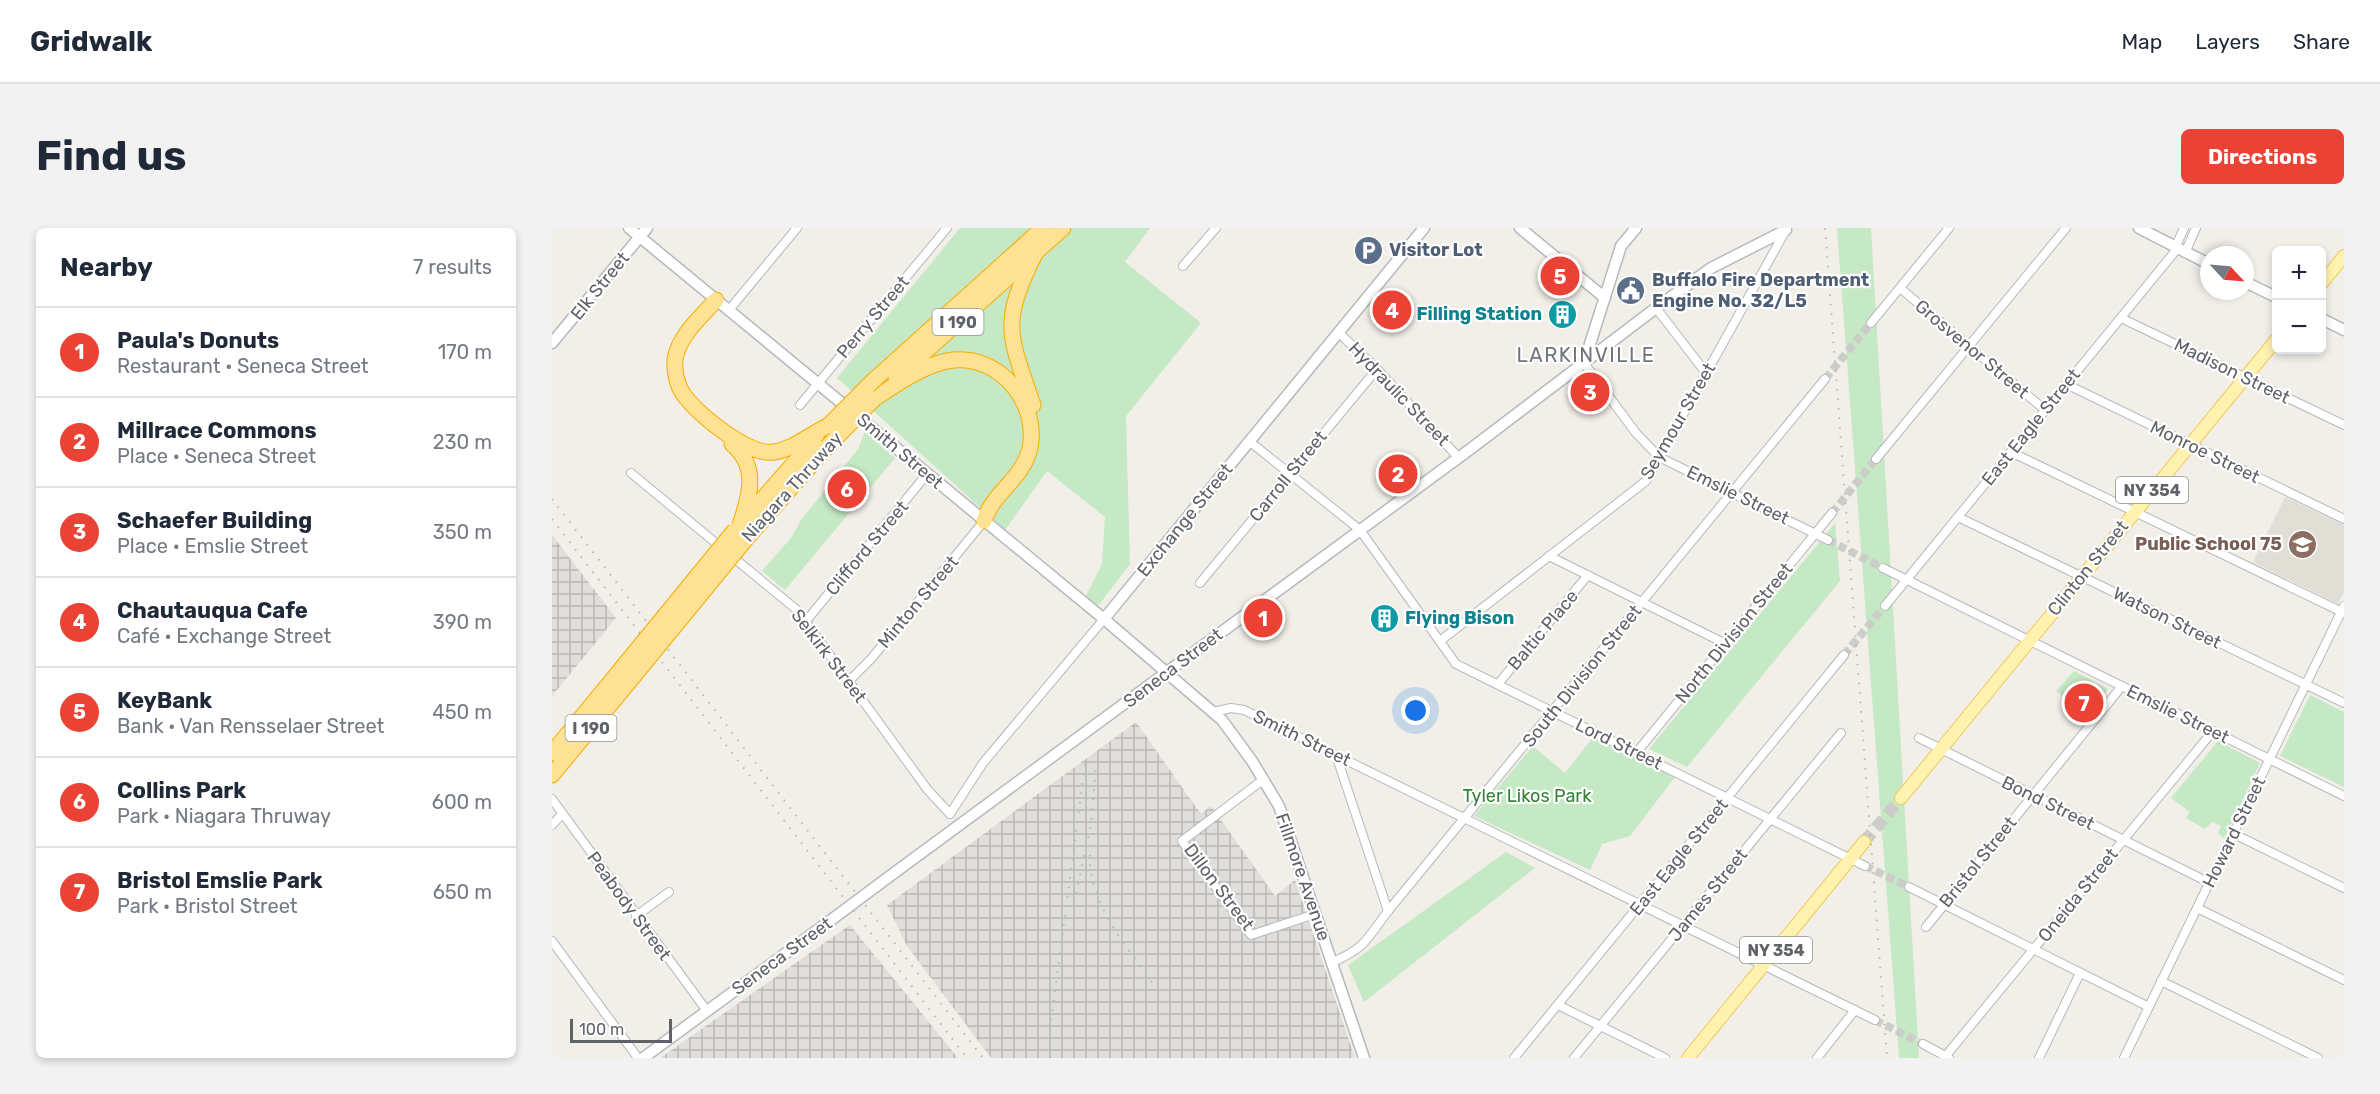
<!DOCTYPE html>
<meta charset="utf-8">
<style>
:root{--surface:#fff;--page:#f2f2f3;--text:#1f2937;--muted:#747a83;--line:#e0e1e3;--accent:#ea4335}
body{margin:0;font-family:Rubik,sans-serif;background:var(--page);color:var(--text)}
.controls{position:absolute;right:18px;top:18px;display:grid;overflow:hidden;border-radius:9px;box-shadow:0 3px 9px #0003}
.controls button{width:54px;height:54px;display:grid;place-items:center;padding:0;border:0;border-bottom:2px solid var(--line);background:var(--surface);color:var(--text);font:30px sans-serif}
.compass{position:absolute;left:1648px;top:18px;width:54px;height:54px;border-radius:50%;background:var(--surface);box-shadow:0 3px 9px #0003;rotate:116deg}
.scale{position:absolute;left:18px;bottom:15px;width:102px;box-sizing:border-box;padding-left:6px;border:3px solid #5f6368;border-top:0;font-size:16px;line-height:21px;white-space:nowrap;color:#5f6368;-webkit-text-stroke:4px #fff;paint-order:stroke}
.you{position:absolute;left:864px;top:483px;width:21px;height:21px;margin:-15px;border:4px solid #fff;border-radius:50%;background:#1a73e8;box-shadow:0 0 0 9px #1a73e833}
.badge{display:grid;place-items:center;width:39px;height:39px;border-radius:50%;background:var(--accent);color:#fff;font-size:20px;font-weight:700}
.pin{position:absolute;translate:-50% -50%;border:3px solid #fff;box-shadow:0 2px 6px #0006}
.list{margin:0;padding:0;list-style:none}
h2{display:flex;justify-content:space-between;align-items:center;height:78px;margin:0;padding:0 24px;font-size:26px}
h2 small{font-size:20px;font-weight:400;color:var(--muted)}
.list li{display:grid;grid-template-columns:39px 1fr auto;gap:18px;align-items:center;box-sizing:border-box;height:90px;padding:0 24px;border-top:2px solid var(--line)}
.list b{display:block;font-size:22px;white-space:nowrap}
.list p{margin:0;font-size:20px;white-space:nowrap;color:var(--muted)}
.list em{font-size:20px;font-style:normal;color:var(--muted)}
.map{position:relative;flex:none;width:1792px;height:830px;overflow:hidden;border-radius:9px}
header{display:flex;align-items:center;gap:36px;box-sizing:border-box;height:84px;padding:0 30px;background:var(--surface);border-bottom:2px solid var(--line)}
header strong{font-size:28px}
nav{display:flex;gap:33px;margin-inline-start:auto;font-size:21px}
.intro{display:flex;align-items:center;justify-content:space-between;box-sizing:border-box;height:144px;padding:0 36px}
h1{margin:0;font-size:42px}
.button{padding:15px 27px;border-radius:9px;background:var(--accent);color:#fff;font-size:21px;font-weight:700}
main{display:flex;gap:36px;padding:0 36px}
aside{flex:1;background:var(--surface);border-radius:9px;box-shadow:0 3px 9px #0003}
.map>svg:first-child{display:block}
.industrial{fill:url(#industrial-grid)}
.education{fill:#e1ded6}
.green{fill:#c5e8c5}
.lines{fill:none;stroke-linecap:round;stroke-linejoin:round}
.minor-tunnel{stroke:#ccccc8;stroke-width:8;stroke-dasharray:8 4;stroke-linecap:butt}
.primary-tunnel{stroke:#ccccc8;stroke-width:12;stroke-dasharray:12 6;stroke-linecap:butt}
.minor-casing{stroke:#b5b8bc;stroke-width:10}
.tertiary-casing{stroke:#b5b8bc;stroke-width:13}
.secondary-casing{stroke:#b6babf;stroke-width:13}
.primary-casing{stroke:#f2c960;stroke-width:14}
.motorway-casing{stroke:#f9ab00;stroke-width:17}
.minor{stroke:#fff;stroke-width:8}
.tertiary{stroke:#fff;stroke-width:10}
.secondary{stroke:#fff;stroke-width:10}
.primary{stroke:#fff2af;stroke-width:12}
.motorway{stroke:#fde293;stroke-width:15}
.rail{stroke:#b6b7b8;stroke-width:2;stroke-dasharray:1.5 8;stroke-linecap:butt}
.secondary-bridge-casing{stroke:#b6babf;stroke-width:13;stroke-linecap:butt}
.motorway-bridge-casing{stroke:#f9ab00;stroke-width:17;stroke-linecap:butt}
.secondary-bridge{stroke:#fff;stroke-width:10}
.motorway-bridge{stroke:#fde293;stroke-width:15}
.labels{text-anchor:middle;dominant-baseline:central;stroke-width:4.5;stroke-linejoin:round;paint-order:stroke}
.shield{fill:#fff;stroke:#8f9295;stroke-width:1.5}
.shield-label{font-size:16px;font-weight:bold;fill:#5f6368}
.service-label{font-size:18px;font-weight:bold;fill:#4e5e75;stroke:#fff;text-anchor:start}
.street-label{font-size:18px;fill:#5f6368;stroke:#fff}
.culture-label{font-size:18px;font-weight:bold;fill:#0d838f;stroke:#fff;text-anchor:end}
.education-label{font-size:18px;font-weight:bold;fill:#785e54;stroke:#fff;text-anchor:end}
.park-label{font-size:18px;fill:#348238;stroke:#fff}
.neighbourhood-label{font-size:20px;letter-spacing:1.5px;fill:#70757a;stroke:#fff}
</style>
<header>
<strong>Gridwalk</strong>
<nav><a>Map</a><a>Layers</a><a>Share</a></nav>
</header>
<div class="intro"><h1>Find us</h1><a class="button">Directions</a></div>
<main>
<aside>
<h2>Nearby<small>7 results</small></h2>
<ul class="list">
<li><span class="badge">1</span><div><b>Paula's Donuts</b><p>Restaurant · Seneca Street</p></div><em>170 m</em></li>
<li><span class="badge">2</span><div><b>Millrace Commons</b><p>Place · Seneca Street</p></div><em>230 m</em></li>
<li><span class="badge">3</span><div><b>Schaefer Building</b><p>Place · Emslie Street</p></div><em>350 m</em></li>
<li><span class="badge">4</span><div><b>Chautauqua Cafe</b><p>Café · Exchange Street</p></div><em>390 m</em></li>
<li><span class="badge">5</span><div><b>KeyBank</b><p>Bank · Van Rensselaer Street</p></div><em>450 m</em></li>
<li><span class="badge">6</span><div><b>Collins Park</b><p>Park · Niagara Thruway</p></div><em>600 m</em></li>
<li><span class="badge">7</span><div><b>Bristol Emslie Park</b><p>Park · Bristol Street</p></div><em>650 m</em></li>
</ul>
</aside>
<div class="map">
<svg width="1792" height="830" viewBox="0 0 1792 830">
<defs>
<pattern id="industrial-grid" width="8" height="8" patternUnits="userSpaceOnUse" patternTransform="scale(1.5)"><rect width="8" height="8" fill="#e0deda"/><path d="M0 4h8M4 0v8" fill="none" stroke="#b9b8b5"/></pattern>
</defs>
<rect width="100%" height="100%" fill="#f1efe8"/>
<!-- industrial -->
<g class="industrial">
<path d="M0,307L64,390L0,468Z"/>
<path d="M584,494L649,586L659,578L723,668L743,652L803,830H439L355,718L335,677Z"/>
<path d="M298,697L406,830H108Z"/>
</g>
<!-- education -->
<path class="education" d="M1733,269L1792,297V364L1786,376L1701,334Z"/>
<!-- green -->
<g class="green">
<path d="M408,0H598L573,34L649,95L574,188L578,336L546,378L534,368L550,336L553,289L495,243L453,302L285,150Z"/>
<path d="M1285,0H1319L1367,830H1347Z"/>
<path d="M313,204L343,230L233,362L210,343L239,310L249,292L306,221Z"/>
<path d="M1283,295L1288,353L1135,539L1097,521Z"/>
<path d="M1522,443L1556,461L1535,487L1504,463Z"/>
<path d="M1758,467L1792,484V559L1728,528Z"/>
<path d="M1042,508L1123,549L1078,608L1050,616L1038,642L922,588L981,518L1013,545Z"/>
<path d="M1666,513L1708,535L1672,611L1666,605L1669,598L1660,594L1653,601L1634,590L1638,584L1619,570Z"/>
<path d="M954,624L983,640L812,774L796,737Z"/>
</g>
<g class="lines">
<!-- minor-tunnel -->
<g class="minor-tunnel">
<path d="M1273,151L1319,95"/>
<path d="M1280,285L1324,231"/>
<path d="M1276,312L1331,340"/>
<path d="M1292,427L1333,378"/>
<path d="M1313,638L1357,659"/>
<path d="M1323,792L1371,816"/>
</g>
<!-- primary-tunnel -->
<path class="primary-tunnel" d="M1312,614L1349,570"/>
<defs>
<g id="minor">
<path d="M1623,20L1632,0"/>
<path d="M1633,25L1644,0"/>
<path d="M631,38L664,0"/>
<path d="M1348,60L1493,182"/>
<path d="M1104,80L1154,145"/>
<path d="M177,82L245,0"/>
<path d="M1569,90L1792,197"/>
<path d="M1319,95L1397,0"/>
<path d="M786,104L825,141L906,229"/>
<path d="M1032,135L1084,205L1107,229L1276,312"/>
<path d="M1514,156L1792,291"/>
<path d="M248,177L395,0"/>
<path d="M697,213L808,302L904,436L1313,638"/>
<path d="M1459,224L1792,385"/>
<path d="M1324,231L1514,0"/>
<path d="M79,245L245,382L375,561L398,586L431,535L552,391"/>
<path d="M1406,289L1792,475"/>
<path d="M997,328L1174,416"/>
<path d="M1331,340L1792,568"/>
<path d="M648,355L825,141"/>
<path d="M1333,378L1625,21"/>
<path d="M254,393L375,246"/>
<path d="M888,413L1094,253L1234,2"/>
<path d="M297,453L319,431L432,293"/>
<path d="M946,456L1036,347"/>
<path d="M661,484L679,480L692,482L1323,792"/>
<path d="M1367,510L1658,655"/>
<path d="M1085,524L1280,285"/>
<path d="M784,527L836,683"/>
<path d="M712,551L630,613L699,707L763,686"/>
<path d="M0,571L155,783"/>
<path d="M0,597L10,586"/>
<path d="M1682,606L1792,660"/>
<path d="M1357,659L1597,779"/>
<path d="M1645,680L1792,752"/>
<path d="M84,688L117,664"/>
<path d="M1374,699L1570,458"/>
<path d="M0,713L86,830"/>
<path d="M779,735C815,719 814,712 836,683L1273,151"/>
<path d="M1609,753L1766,830"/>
<path d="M1006,777L1113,830"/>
<path d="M1371,816L1397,830"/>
<path d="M962,830L1292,427"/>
<path d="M1022,830L1289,505"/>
<path d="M1265,830L1303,782"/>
<path d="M1392,830L1661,503"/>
<path d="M1487,830L1528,745"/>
<path d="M1572,830L1792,378"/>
</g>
<g id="tertiary">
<path d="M77,0L552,391L670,492L700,533L727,578L812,830"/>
<path d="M968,0L1053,70"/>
<path d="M1587,0L1657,36"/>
<path d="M1693,54L1724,69"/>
<path d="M1770,91L1792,102"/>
<path d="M0,115L95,0"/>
<path d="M552,391L872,0"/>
</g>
<g id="secondary">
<path d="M1032,135L1069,18L1084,0"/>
<path d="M338,648L917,222L1104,80L1159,40L1234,2"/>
<path d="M91,830L271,698"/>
</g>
<g id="primary">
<path d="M1770,55L1792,28"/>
<path d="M1349,570L1724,112"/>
<path d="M1136,830L1312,614"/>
</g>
<g id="motorway">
<path d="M164,72C149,89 126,108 123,132C122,143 125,158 132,167C146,187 197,228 222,224C242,221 258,206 276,198"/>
<path d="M344,150L511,0"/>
<path d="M322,152L491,0"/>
<path d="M322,171C346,155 372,136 401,132C448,127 487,175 478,220C471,251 440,265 432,293"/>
<path d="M481,177C457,106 448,96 483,26"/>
<path d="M180,216C207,239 198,267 188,297"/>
<path d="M193,291L264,210"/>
<path d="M194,311L275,219"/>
<path d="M0,525L66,445"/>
<path d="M0,547L76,455"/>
</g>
</defs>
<!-- minor casing -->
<use href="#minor" class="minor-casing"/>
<!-- tertiary casing -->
<use href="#tertiary" class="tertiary-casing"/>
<!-- secondary casing -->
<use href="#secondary" class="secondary-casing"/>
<!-- primary casing -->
<use href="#primary" class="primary-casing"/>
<!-- motorway casing -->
<use href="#motorway" class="motorway-casing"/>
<!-- minor -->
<use href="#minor" class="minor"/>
<!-- tertiary -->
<use href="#tertiary" class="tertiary"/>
<!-- secondary -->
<use href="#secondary" class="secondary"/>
<!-- primary -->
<use href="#primary" class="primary"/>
<!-- motorway -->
<use href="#motorway" class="motorway"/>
<!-- rail -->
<g class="rail">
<path d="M1273,0L1335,830"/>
<path d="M0,271L431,830"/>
<path d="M0,291L415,830"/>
<path d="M538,627C536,674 574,718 600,754"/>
<path d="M522,675L539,597L544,536"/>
<path d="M498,830V801L534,529"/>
</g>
<defs>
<path id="secondary-bridge" d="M271,698L338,648"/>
<g id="motorway-bridge">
<path d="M276,198L322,152"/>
<path d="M275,219L322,171"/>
<path d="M66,445L183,302"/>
<path d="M76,455L194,311"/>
</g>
</defs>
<!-- secondary-bridge casing -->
<use href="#secondary-bridge" class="secondary-bridge-casing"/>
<!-- motorway-bridge casing -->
<use href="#motorway-bridge" class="motorway-bridge-casing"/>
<!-- secondary-bridge -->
<use href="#secondary-bridge" class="secondary-bridge"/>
<!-- motorway-bridge -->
<use href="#motorway-bridge" class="motorway-bridge"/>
</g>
<!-- icons -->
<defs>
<symbol id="parking-disc" viewBox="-11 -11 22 22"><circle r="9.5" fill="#5c6f8a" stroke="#fff"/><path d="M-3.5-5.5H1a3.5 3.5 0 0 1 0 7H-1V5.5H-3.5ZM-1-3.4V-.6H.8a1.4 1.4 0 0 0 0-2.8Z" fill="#fff"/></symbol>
<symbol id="civic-disc" viewBox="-11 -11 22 22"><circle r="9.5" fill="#5c6f8a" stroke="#fff"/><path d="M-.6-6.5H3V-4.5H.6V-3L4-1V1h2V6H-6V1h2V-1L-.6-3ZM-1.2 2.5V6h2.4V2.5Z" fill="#fff"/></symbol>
<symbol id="building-disc" viewBox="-11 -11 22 22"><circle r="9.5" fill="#0f9aa8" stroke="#fff"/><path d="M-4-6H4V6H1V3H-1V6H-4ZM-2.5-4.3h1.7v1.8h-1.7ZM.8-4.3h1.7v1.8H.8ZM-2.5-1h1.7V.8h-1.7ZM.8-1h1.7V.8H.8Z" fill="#fff"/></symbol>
<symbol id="school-disc" viewBox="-11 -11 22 22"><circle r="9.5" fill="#8d6e63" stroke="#fff"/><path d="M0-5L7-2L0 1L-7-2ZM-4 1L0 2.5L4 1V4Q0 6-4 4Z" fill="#fff"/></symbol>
</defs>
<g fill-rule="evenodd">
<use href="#parking-disc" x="800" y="6" width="33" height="33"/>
<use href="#civic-disc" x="1062" y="46" width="33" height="33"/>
<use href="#building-disc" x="994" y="70" width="33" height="33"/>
<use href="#school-disc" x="1734" y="300" width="33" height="33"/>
<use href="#building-disc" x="816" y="374" width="33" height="33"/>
</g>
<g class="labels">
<!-- shield labels -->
<g class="shield">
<rect x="380.5" y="81" width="51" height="26" rx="4.5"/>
<rect x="1564" y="249" width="72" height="26" rx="4.5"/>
<rect x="13.5" y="487" width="51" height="26" rx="4.5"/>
<rect x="1188" y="709" width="72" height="26" rx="4.5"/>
</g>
<g class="shield-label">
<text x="406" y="94">I 190</text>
<text x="1600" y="262">NY 354</text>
<text x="39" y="500">I 190</text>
<text x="1224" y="722">NY 354</text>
</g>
<!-- service labels -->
<g class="service-label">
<text x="837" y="22">Visitor Lot</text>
<text x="1100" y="52">Buffalo Fire Department<tspan x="1100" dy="21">Engine No. 32/L5</tspan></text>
</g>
<!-- street labels -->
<g class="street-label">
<text transform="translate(48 58) rotate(-51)">Elk Street</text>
<text transform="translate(321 89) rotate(-50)">Perry Street</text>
<text transform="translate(1420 121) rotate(40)">Grosvenor Street</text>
<text transform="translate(1680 143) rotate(26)">Madison Street</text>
<text transform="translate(847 166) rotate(46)">Hydraulic Street</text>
<text transform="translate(1126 193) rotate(-60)">Seymour Street</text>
<text transform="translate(1479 199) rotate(-51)">East Eagle Street</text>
<text transform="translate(348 223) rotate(40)">Smith Street</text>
<text transform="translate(1653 224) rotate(26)">Monroe Street</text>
<text transform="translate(736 248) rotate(-51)">Carroll Street</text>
<text transform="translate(240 259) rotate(-48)">Niagara Thruway</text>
<text transform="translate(1186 267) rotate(26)">Emslie Street</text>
<text transform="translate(633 292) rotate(-51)">Exchange Street</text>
<text transform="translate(315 320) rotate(-50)">Clifford Street</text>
<text transform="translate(1536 340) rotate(-51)">Clinton Street</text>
<text transform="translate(366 374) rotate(-50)">Minton Street</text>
<text transform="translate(1615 390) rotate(26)">Watson Street</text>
<text transform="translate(991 402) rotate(-50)">Baltic Place</text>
<text transform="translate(1182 405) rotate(-51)">North Division Street</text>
<text transform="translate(277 428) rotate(53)">Selkirk Street</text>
<text transform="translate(621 440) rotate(-37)">Seneca Street</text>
<text transform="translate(1030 448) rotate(-51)">South Division Street</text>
<text transform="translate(1626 486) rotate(26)">Emslie Street</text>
<text transform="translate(750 510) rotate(26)">Smith Street</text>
<text transform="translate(1067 516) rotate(26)">Lord Street</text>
<text transform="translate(1496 575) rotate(26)">Bond Street</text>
<text transform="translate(1682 604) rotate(-64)">Howard Street</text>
<text transform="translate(1127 629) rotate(-51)">East Eagle Street</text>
<text transform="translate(1426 634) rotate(-51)">Bristol Street</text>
<text transform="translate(751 649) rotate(71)">Fillmore Avenue</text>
<text transform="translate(667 659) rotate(53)">Dillon Street</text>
<text transform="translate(1156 667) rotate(-51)">James Street</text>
<text transform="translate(1526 667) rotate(-51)">Oneida Street</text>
<text transform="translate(77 678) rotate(54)">Peabody Street</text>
<text transform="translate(230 728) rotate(-36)">Seneca Street</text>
</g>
<!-- culture labels -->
<g class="culture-label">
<text x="990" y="86">Filling Station</text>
<text x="853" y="390" text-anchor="start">Flying Bison</text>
</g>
<!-- education labels -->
<g class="education-label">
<text x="1730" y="316">Public School 75</text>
</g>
<!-- park labels -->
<g class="park-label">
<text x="975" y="568">Tyler Likos Park</text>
</g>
<!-- neighbourhood labels -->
<g class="neighbourhood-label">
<text x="1034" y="127">LARKINVILLE</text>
</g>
</g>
</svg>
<div class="controls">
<button>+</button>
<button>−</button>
</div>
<svg class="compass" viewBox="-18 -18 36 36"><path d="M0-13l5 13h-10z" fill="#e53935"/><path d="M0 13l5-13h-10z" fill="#747a83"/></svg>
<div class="scale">100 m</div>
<div class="you"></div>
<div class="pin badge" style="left:711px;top:390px">1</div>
<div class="pin badge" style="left:846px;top:246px">2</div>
<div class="pin badge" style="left:1038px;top:164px">3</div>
<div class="pin badge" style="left:840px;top:82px">4</div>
<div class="pin badge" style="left:1008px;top:48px">5</div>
<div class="pin badge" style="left:295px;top:261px">6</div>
<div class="pin badge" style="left:1532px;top:475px">7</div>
</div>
</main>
